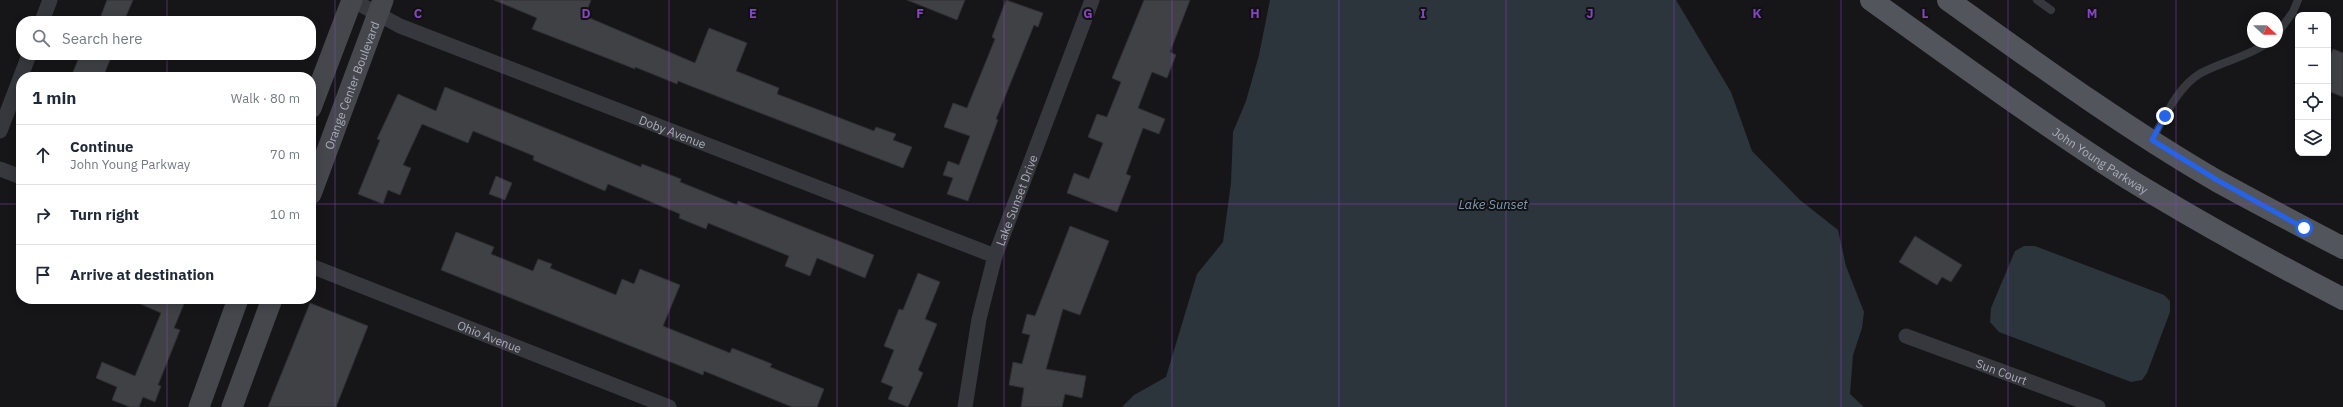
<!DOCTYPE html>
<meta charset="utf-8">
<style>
:root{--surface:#fff;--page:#f6f6f7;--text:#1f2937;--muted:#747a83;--line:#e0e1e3}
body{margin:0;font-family:"IBM Plex Sans",sans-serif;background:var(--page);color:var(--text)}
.controls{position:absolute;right:12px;top:12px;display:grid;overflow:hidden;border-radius:8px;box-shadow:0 2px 10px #0003}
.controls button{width:36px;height:36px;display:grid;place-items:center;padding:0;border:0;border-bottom:1px solid var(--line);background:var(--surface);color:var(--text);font:20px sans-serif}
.compass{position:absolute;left:2247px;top:12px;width:36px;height:36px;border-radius:50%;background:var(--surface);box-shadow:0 2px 10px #0003;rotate:112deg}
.stop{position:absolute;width:12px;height:12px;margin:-9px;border:3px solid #2563eb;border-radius:50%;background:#fff}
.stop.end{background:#2563eb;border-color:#fff;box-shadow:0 1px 4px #0008}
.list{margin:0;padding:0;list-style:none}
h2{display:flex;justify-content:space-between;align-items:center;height:52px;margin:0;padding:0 16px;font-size:17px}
h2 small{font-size:13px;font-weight:400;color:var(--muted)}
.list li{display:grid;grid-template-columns:26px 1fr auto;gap:12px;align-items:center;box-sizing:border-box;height:60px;padding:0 16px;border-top:1px solid var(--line)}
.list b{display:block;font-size:15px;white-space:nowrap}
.list p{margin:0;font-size:13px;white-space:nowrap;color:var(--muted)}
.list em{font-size:13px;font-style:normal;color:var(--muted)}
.icon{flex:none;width:22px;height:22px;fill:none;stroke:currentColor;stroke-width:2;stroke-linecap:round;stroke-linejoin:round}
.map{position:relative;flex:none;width:2343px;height:407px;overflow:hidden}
.search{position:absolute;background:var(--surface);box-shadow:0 2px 10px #0003;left:16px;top:16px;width:300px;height:44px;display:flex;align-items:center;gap:10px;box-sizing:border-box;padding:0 14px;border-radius:16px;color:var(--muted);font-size:15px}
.panel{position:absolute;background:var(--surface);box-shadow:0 2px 10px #0003;left:16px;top:72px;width:300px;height:232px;border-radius:16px}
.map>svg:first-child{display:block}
.water{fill:#2c353c}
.building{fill:#404145;stroke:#303034}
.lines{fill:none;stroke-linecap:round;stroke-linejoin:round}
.lane{stroke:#37383d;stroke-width:8}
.street{stroke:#37383d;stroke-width:15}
.secondary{stroke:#45474d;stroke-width:21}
.primary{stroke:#53555c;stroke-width:22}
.route{stroke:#2563eb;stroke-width:5}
.grid{fill:none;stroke:#8446be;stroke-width:1;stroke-opacity:0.55}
.labels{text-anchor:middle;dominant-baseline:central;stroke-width:4;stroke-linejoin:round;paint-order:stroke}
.street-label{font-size:12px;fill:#a8adb8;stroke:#111113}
.water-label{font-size:13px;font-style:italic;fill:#7f9bb3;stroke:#111113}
.grid-label{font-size:13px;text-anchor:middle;font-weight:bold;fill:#8446be;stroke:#111113;stroke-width:4;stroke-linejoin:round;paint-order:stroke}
</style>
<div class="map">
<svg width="2343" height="407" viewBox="0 0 2343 407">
<rect width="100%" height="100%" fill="#161618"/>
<!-- water -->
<g class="water">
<path d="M1270,0H1676L1731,92L1752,151L1800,200L1838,230L1846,266L1864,312L1862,328L1853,355L1850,394L1864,407H1122L1134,395L1166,377L1197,274L1223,242L1231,183L1233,132L1246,101L1259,55Z"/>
<path d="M2024,246H2035L2164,295L2170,301V312L2147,373L2142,380L2131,382L1999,332L1990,322L1991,308L2015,251Z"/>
</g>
<!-- building -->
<g class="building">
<path d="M107,0H133L124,21H99Z"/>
<path d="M494,0H591L585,16L695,63L709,28L747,43L736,71L779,88L777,94L874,131L876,127L896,134L893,140L912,147L903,168L724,99L678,81L677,84L635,67V69L532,29L537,18Z"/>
<path d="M907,0H965L957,20Z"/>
<path d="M1006,0L1043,13L1038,27L1034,25L996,119L998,120L968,201L947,194L953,178L943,175L948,161L959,165L970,136L944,127L953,103L967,108L995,39L992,37Z"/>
<path d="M1144,0H1190L1170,52L1176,55L1167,78L1152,72L1138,108L1165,119L1159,134L1143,128L1126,174L1131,176L1117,212L1067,193L1074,173L1089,179L1103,143L1088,137L1097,114L1107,117L1121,82L1112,78Z"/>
<path d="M2333,49L2343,53V97L2328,91V61Z"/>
<path d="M80,55H112L103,77H85L73,72Z"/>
<path d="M445,87L641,167L642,164L681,179L680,182L737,205L738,201L874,255L865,278L817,258L810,276L785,266L789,256L708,223L706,229L679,218L680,214L608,184L605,191L533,160L534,156L473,131L468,143L422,124L403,165L411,168L400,195L388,190L383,204L358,194L380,140L377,139L398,94L436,111Z"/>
<path d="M496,176L512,183L505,200L489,194Z"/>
<path d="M1070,226L1109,241L1080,315L1063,309L1046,369L1086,376L1082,398L1065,394L1062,407H1021L1024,388L1009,385L1013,362L1022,364L1030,335L1022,333L1027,314L1035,316Z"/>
<path d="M456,232L494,247L491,254L533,271L538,259L552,264L550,268L616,295L622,279L634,284L640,269L680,285L663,326L730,353L732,348L772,364L770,367L824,389L817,407H792L704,371L703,375L441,270Z"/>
<path d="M1915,236L1962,265L1951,282L1942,277L1937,285L1899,262Z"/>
<path d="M918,273L940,282L925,319L937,324L918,370L923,373L908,407L888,399L893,387L881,382L894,350L884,346L899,309L903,310Z"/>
<path d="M129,299H186L174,328L180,330L158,385L161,386L155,402L143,397L139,407H130L112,400L117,387L96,378L102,362L135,376L161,313Z"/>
<path d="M310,303L368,326L336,407H268Z"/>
</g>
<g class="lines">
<!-- lane -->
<g class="lane">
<path d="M2037,0L2051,10"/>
<path d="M2277,34L2293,12L2298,0"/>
<path d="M2152,140C2164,118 2178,86 2201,73C2223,61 2248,57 2269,42"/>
</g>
<!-- street -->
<g class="street">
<path id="s1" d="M352,0L400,26L995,256"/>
<path d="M42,21L50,0"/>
<path d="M0,131L29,55"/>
<path d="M0,169L21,177"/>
<path id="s2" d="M311,266L669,407"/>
<path id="s3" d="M1906,336L2098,407"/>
<path id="s4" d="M965,407L979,319L995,256L1092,0"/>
</g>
<!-- secondary -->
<g class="secondary">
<path d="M311,108L352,0"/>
<path id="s5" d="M311,194L383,0"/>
<path d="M199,407L238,299"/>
<path d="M232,407L272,299"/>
</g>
<!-- primary -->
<g class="primary">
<path id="s6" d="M1871,0C1955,60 2039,122 2127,178C2197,221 2270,261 2343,299"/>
<path d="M1948,0C2036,63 2124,127 2217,181C2259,204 2301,226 2343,248"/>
</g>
</g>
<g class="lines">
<!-- route -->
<path class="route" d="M2165,116L2152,140L2217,180L2304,228"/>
</g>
<!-- grid -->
<path class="grid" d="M167,0V21M335,0V407M502,0V407M669,0V407M837,0V407M1004,0V407M1172,0V407M1339,0V407M1506,0V407M1674,0V407M1841,0V407M2008,0V407M2176,0V407M167,55V77M0,204H21M311,204H2343M167,299V407"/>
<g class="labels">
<!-- street labels -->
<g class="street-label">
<text stroke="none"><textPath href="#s5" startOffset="116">Orange Center Boulevard</textPath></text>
<text stroke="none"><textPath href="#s1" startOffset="347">Doby Avenue</textPath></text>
<text stroke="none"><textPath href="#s6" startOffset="280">John Young Parkway</textPath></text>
<text stroke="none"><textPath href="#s4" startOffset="214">Lake Sunset Drive</textPath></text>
<text stroke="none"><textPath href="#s2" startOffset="192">Ohio Avenue</textPath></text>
<text stroke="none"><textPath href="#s3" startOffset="102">Sun Court</textPath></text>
</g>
<!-- water labels -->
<g class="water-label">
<text x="1493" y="204">Lake Sunset</text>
</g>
</g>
<g class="grid-label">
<text x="418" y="18">C</text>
<text x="586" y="18">D</text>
<text x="753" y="18">E</text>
<text x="920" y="18">F</text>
<text x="1088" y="18">G</text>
<text x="1255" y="18">H</text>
<text x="1423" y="18">I</text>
<text x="1590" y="18">J</text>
<text x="1757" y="18">K</text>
<text x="1925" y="18">L</text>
<text x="2092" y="18">M</text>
</g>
</svg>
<div class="controls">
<button>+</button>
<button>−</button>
<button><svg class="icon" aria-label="locate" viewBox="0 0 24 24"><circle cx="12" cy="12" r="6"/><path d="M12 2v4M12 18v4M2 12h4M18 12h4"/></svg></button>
<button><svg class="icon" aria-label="layers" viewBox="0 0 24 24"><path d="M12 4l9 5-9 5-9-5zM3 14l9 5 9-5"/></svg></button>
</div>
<svg class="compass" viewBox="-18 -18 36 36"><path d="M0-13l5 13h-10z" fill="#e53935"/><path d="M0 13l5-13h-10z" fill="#747a83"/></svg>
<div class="stop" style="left:2304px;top:228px"></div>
<div class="stop end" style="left:2165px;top:116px"></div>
<div class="search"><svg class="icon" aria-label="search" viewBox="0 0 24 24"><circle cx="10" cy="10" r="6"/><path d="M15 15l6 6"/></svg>Search here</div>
<section class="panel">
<h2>1 min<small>Walk · 80 m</small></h2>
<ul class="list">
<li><svg class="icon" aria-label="ahead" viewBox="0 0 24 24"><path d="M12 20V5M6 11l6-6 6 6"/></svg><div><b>Continue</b><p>John Young Parkway</p></div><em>70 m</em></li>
<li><svg class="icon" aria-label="right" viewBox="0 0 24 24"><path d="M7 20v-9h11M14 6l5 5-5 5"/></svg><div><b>Turn right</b></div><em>10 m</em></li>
<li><svg class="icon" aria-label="arrive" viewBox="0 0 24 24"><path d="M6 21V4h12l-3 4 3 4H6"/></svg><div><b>Arrive at destination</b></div></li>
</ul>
</section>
</div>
